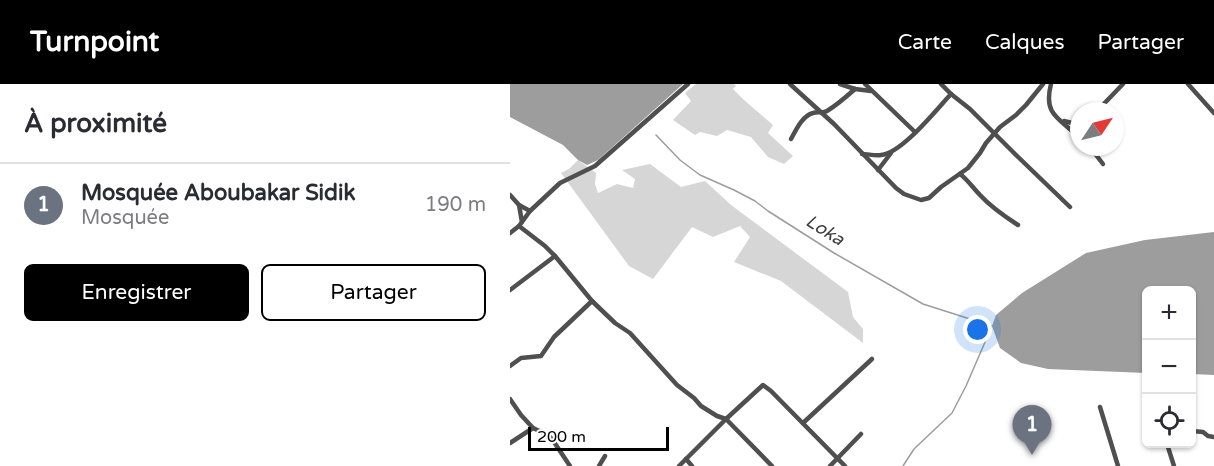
<!DOCTYPE html>
<html lang="fr">
<meta charset="utf-8">
<style>
:root{--surface:#fff;--page:#f7f7f7;--text:#2b2b33;--muted:#7c7c81;--line:#e1e1e2;--accent:#000}
body{margin:0;font-family:"Varela Round",sans-serif;background:var(--page);color:var(--text)}
.controls{position:absolute;right:18px;bottom:18px;display:grid;overflow:hidden;border-radius:9px;box-shadow:0 2px 4px #0004}
.controls button{width:54px;height:54px;display:grid;place-items:center;padding:0;border:0;border-bottom:2px solid var(--line);background:var(--surface);color:var(--text);font:30px sans-serif}
.compass{position:absolute;left:560px;top:18px;width:54px;height:54px;border-radius:50%;background:var(--surface);box-shadow:0 2px 4px #0004;rotate:55deg}
.scale{position:absolute;left:18px;bottom:15px;width:141px;box-sizing:border-box;padding-left:6px;border:3px solid #000;border-top:0;font-size:16px;line-height:21px;white-space:nowrap;color:#000;-webkit-text-stroke:4px #fff;paint-order:stroke}
.you{position:absolute;left:468px;top:246px;width:21px;height:21px;margin:-15px;border:4px solid #fff;border-radius:50%;background:#1a73e8;box-shadow:0 0 0 9px #1a73e833}
.badge{display:grid;place-items:center;width:39px;height:39px;border-radius:50%;background:var(--accent);color:#fff;font-size:20px;font-weight:700}
.pin{position:absolute;translate:-50% -50px;filter:drop-shadow(0 2px 3px #0008)}
.pin::after{content:'';position:absolute;top:32px;width:21px;height:18px;background:inherit;clip-path:polygon(0 0,100% 0,50% 100%)}
.list{margin:0;padding:0;list-style:none}
h2{display:flex;justify-content:space-between;align-items:center;height:78px;margin:0;padding:0 24px;font-size:26px}
h2 small{font-size:20px;font-weight:400;color:var(--muted)}
.list li{display:grid;grid-template-columns:39px 1fr auto;gap:18px;align-items:center;box-sizing:border-box;height:84px;padding:0 24px;border-top:2px solid var(--line)}
.list b{display:block;font-size:22px;white-space:nowrap}
.list p{margin:0;font-size:20px;white-space:nowrap;color:var(--muted)}
.list em{font-size:20px;font-style:normal;color:var(--muted)}
.actions{display:flex;gap:12px;padding:18px 24px}
.actions a{flex:1;padding:14px 0;border:2px solid var(--accent);border-radius:9px;text-align:center;font-size:21px;color:var(--accent)}
.actions .main{background:var(--accent);color:#fff}
.icon{flex:none;width:33px;height:33px;fill:none;stroke:currentColor;stroke-width:2;stroke-linecap:round;stroke-linejoin:round}
.map{position:relative;flex:none;width:704px;height:382px;overflow:hidden}
header{display:flex;align-items:center;gap:36px;box-sizing:border-box;height:84px;padding:0 30px;background:var(--accent);color:#fff}
header strong{font-size:28px}
nav{display:flex;gap:33px;margin-inline-start:auto;font-size:21px}
main{display:flex}
aside{flex:1;background:var(--surface)}
.map>svg:first-child{display:block}
.green{fill:#d6d6d6}
.water{fill:#9d9d9d}
.lines{fill:none;stroke-linecap:round;stroke-linejoin:round}
.stream{stroke:#9d9d9d;stroke-width:1.5}
.street{stroke:#4f4f4f;stroke-width:4.5}
.labels{text-anchor:middle;dominant-baseline:central;stroke-width:4.5;stroke-linejoin:round;paint-order:stroke}
.water-label{font-size:18px;font-style:italic;fill:#3e3e3e;stroke:#fff}
</style>
<header>
<strong>Turnpoint</strong>
<nav><a>Carte</a><a>Calques</a><a>Partager</a></nav>
</header>
<main>
<aside>
<h2>À proximité<small></small></h2>
<ul class="list">
<li><span class="badge" style="background:#6b7280">1</span><div><b>Mosquée Aboubakar Sidik</b><p>Mosquée</p></div><em>190 m</em></li>
</ul>
<div class="actions"><a class="main">Enregistrer</a><a>Partager</a></div>
</aside>
<div class="map">
<svg width="704" height="382" viewBox="0 0 704 382">
<rect width="100%" height="100%" fill="#fff"/>
<!-- green -->
<g class="green">
<path d="M186,0H224L226,2L223,5L234,16L263,41L258,49L283,72L274,80L258,73L241,53L217,46L207,52L190,48L185,51L163,36L181,17L175,9Z"/>
<path d="M68,76L86,89L85,100L88,109L107,100L123,104L125,95L112,86L140,80L171,103L195,97L221,121L338,208L343,233L353,245V259L271,197L224,178L240,153L230,142L203,153L182,143L143,195L119,182L51,89L59,85Z"/>
</g>
<!-- water -->
<g class="water">
<path d="M0,0H173L88,76L77,81L68,76L53,61L0,33Z"/>
<path d="M704,148V291L682,290V207H636V289L538,285L511,279L490,264L482,242L486,231L512,209L576,169L635,156Z"/>
</g>
<g class="lines">
<!-- stream -->
<path class="stream" d="M146,51L170,76L190,91L224,106L245,117L258,127L324,169L413,220L482,242L456,302L442,329L404,365L393,382"/>
<!-- street -->
<g class="street">
<path d="M280,0L324,40L386,104L394,110L411,116L419,114L431,103L458,84L470,69L476,59L490,43L506,31L516,21L533,0"/>
<path d="M330,0L345,5L361,7"/>
<path d="M355,0L405,48"/>
<path d="M431,0L441,10L460,25L506,71L560,123"/>
<path d="M541,0C533,31 549,34 569,53"/>
<path d="M678,0L704,29"/>
<path d="M587,27L613,0"/>
<path d="M554,37L566,40H569"/>
<path d="M281,55C286,46 292,32 303,29C309,27 312,30 317,27C327,21 336,13 345,5"/>
<path d="M580,63L593,80"/>
<path d="M352,70C358,70 365,72 371,71C392,69 426,26 441,10"/>
<path d="M368,86L381,69"/>
<path d="M450,90C458,96 463,104 470,111C481,123 494,132 508,141"/>
<path d="M0,111L9,121L20,127"/>
<path d="M9,121L12,138"/>
<path d="M9,142L35,162L45,172L82,217L105,239L120,249L167,301L184,314L191,322L207,332L216,335L262,382"/>
<path d="M0,149L9,142L20,127L50,99L85,82L178,0"/>
<path d="M0,206L45,172"/>
<path d="M0,282L11,274L31,272L44,253L82,217"/>
<path d="M0,315L11,331L23,344L38,351L42,355L60,382"/>
<path d="M590,323L608,382"/>
<path d="M293,339L362,275"/>
<path d="M682,347L693,348L698,352L704,353"/>
<path d="M0,359L23,344"/>
<path d="M657,360L664,382"/>
<path d="M176,375L182,382"/>
<path d="M89,382L95,372"/>
<path d="M169,382L216,335L253,301L261,307L335,382"/>
<path d="M320,382L351,350"/>
</g>
</g>
<g class="labels">
<!-- water labels -->
<g class="water-label">
<text transform="translate(315 146) rotate(32)">Loka</text>
</g>
</g>
</svg>
<div class="controls">
<button>+</button>
<button>−</button>
<button><svg class="icon" aria-label="locate" viewBox="0 0 24 24"><circle cx="12" cy="12" r="6"/><path d="M12 2v4M12 18v4M2 12h4M18 12h4"/></svg></button>
</div>
<svg class="compass" viewBox="-18 -18 36 36"><path d="M0-13l5 13h-10z" fill="#e53935"/><path d="M0 13l5-13h-10z" fill="#7c7c81"/></svg>
<div class="scale">200 m</div>
<div class="you"></div>
<div class="pin badge" style="left:522px;top:371px;background:#6b7280">1</div>
</div>
</main>
